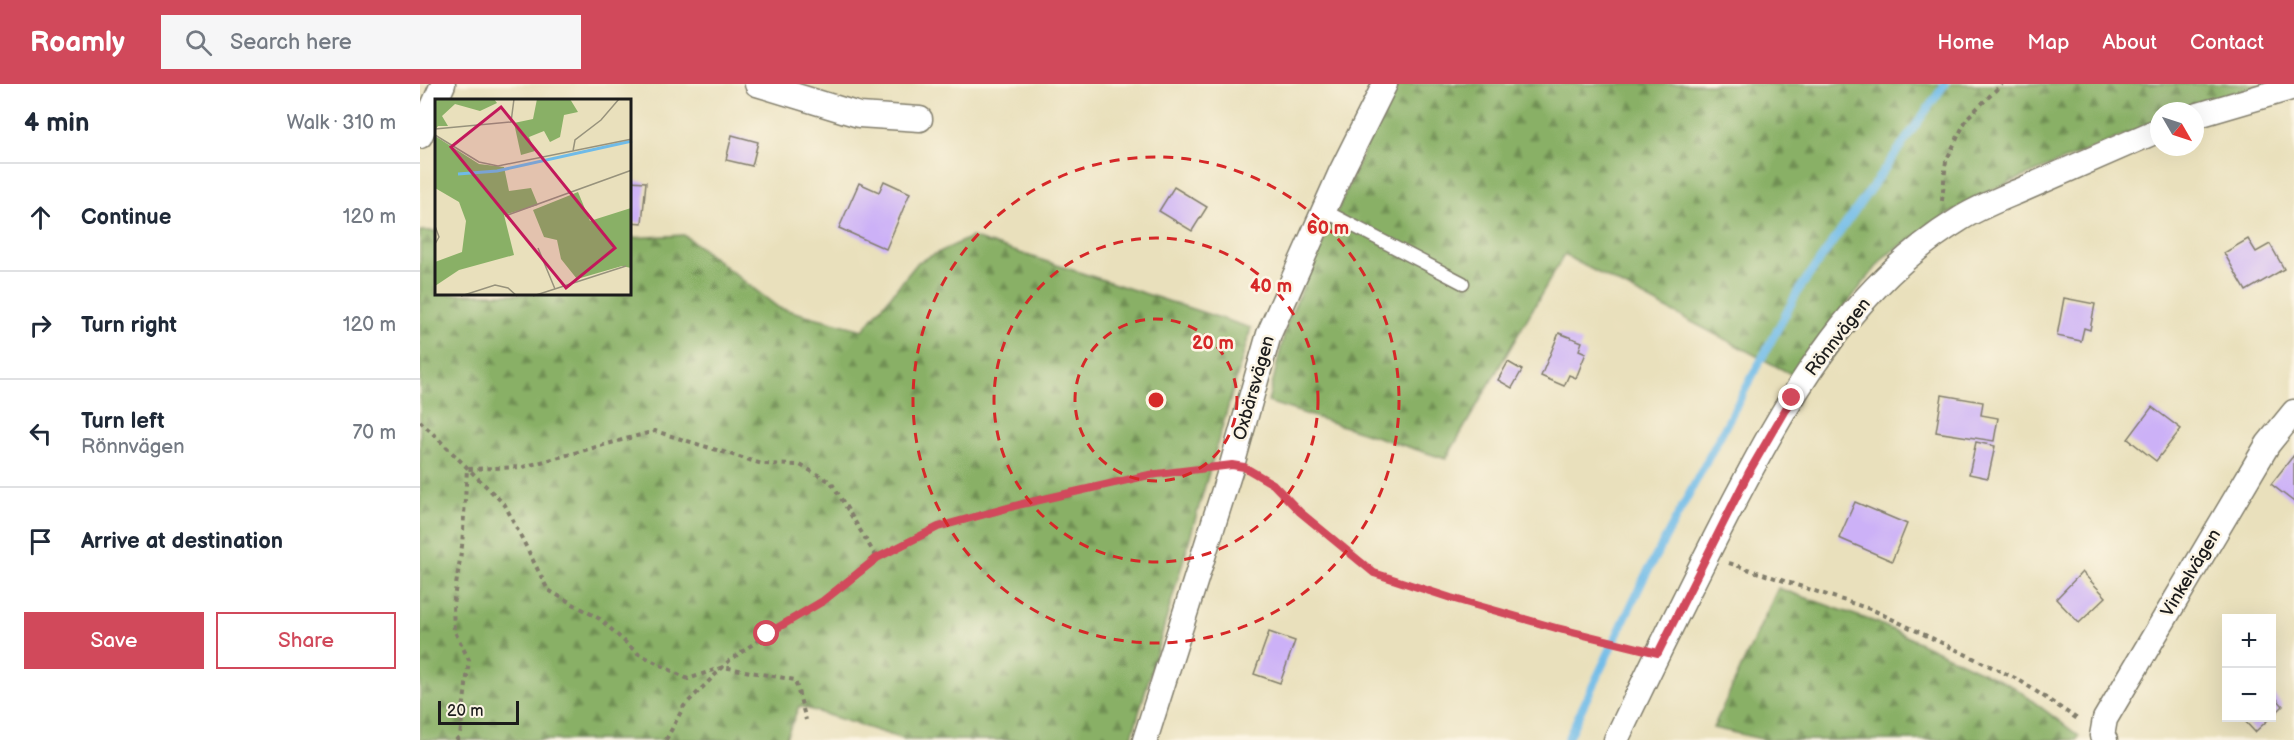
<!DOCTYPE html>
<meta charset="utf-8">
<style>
:root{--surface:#fff;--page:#f6f6f7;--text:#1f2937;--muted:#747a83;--line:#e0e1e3;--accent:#d1495b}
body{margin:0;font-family:"Balsamiq Sans",sans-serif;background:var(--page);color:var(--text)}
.controls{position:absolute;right:18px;bottom:18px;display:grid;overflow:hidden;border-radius:0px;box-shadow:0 6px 24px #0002}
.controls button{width:54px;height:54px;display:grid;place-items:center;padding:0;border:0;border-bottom:2px solid var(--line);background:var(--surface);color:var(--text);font:30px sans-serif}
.compass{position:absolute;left:1730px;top:18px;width:54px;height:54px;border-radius:50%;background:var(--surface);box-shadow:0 6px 24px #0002;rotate:129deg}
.scale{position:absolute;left:18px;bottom:15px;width:81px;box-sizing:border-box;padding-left:6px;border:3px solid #1c1c1c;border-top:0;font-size:16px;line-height:21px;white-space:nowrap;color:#1c1c1c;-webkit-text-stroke:4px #fcf5e5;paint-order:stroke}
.stop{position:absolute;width:18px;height:18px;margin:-14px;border:4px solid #d1495b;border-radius:50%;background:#fff}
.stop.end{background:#d1495b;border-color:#fff;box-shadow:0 2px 6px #0008}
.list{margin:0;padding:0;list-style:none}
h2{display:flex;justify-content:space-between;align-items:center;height:78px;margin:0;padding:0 24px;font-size:26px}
h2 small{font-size:20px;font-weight:400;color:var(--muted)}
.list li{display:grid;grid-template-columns:39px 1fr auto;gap:18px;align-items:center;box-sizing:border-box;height:108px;padding:0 24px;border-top:2px solid var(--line)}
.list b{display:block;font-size:22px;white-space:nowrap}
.list p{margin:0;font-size:20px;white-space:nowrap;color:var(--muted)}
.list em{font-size:20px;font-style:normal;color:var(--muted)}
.actions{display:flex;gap:12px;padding:18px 24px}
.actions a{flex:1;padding:14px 0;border:2px solid var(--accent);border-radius:0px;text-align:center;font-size:21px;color:var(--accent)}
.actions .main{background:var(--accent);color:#fff}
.icon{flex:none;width:33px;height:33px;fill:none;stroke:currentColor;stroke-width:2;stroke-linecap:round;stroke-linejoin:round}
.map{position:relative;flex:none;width:1874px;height:656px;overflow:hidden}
header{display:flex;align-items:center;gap:36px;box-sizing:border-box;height:84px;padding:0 30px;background:var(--accent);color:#fff}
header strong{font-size:28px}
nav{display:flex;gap:33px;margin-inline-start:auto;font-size:21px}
.search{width:420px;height:54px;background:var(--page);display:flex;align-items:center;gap:15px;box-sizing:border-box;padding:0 21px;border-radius:0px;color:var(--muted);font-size:22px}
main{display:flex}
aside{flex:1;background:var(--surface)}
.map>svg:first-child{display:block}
.forest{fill:url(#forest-firs);stroke:#526641;stroke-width:1.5}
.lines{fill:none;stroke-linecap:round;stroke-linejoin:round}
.stream{stroke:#6fbbe8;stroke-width:8}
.building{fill:#ccb1f7}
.service-casing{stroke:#827e6c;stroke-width:15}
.minor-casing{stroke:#827e6c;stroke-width:27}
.path{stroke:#827e6c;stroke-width:4;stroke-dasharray:4.5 4.5;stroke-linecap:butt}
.service{stroke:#fff;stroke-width:12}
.minor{stroke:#fff;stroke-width:24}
.route{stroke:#d1495b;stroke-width:8}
.ring{fill:none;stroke:#d62828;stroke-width:3;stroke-dasharray:10 8}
.labels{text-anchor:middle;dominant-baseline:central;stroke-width:5;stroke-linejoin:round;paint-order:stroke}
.street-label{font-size:18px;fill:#1c1c1c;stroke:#fcf5e5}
.inset-river{fill:none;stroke:#6fbbe8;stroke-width:3}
.inset-road{fill:none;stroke:#97927c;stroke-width:1.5}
.view{fill:#c2185b;fill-opacity:0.15;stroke:#c2185b;stroke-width:3}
.inset-edge{fill:none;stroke:#1c1c1c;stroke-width:3}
.centre{fill:#d62828;stroke:#fcf5e5;stroke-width:3}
.ring-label{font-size:18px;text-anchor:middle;font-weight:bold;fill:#d62828;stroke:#fcf5e5;stroke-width:5;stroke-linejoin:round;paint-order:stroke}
</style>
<header>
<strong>Roamly</strong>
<div class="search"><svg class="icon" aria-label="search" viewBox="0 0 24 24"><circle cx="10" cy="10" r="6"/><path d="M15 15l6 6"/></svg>Search here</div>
<nav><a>Home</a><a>Map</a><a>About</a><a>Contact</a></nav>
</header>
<main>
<aside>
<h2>4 min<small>Walk · 310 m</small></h2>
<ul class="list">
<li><svg class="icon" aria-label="ahead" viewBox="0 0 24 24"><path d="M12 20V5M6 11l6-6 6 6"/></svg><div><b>Continue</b></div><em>120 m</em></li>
<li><svg class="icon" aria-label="right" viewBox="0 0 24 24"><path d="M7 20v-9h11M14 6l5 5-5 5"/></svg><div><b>Turn right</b></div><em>120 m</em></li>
<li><svg class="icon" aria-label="left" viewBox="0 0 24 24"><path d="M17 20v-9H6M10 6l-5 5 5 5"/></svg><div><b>Turn left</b><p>Rönnvägen</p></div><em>70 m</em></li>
<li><svg class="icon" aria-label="arrive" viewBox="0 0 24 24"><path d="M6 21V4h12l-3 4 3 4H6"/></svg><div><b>Arrive at destination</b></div></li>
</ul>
<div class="actions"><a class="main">Save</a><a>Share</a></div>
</aside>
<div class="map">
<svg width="1874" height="656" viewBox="0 0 1874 656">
<defs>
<pattern id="forest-firs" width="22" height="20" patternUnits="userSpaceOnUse" patternTransform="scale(1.5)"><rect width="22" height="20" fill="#89b066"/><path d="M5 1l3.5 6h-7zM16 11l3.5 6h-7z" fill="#6f8e53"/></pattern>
</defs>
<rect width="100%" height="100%" fill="#fcf5e5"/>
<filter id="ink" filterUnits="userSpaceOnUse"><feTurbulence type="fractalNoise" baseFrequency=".0167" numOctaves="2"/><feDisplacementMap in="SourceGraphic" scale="12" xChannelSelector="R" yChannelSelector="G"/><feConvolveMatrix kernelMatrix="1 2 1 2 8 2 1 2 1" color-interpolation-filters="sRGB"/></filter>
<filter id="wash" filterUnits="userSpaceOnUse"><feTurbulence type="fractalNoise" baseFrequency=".008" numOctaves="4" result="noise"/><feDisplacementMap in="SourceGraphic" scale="24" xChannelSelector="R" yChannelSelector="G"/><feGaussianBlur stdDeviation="1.35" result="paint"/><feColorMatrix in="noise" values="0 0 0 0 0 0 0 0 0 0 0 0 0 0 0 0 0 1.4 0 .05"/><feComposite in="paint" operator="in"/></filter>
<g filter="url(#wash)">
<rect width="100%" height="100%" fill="#e9e0bc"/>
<!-- forest -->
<g class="forest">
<path d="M974,0H1848L1764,27H1739V37L1555,113L1465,172L1371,290L1144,171L1026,375L848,318L867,239Z"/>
<path d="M0,147H16V210H210V154L264,151L359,224L443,246L498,178L551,153L831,244L711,656H486L379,622L365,656H0Z"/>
<path d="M1358,504L1458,539L1594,603L1659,652L1657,656H1346L1293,644Z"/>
</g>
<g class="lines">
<!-- stream -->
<path class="stream" d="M1147,656L1224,494L1378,207L1525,0"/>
</g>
<g id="blocks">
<!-- building -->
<g class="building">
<path d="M312,51L338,58L332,82L306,76Z"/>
<path d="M210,97L226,98L222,139L210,138Z"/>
<path d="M464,97L490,109L466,165L419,144L439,99L459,108Z"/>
<path d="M754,103L787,123L772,147L739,127Z"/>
<path d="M1828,155L1836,168L1850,160L1864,185L1826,207L1804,169Z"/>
<path d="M1644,214L1675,220L1670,246L1664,244L1661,257L1637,252Z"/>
<path d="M1139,249L1162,258L1159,266L1166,269L1156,294L1149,291L1144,302L1121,292Z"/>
<path d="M1088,278L1102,286L1092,304L1078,296Z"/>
<path d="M1522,311L1563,318L1561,331L1578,334L1574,357L1516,348Z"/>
<path d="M1732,323L1761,345L1736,377L1708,355Z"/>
<path d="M1556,358L1575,362L1568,394L1549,390Z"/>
<path d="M1874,371V418L1851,400Z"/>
<path d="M1435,418L1487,440L1472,477L1419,454Z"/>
<path d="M1662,488L1686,513L1659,539L1636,515Z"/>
<path d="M849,548L875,557L860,599L834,590Z"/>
<path d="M1852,609L1863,622L1852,633Z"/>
<path d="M1822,634H1850L1835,648Z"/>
</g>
</g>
</g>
<g filter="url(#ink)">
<use href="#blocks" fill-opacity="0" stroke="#827e6c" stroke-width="1.5"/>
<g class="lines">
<defs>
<path id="service" d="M903,126L1043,199"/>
<g id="minor">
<path d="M337,0L439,31L500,35"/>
<path d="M1775,32L1874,3"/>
<path d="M0,52L23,0"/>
<path d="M725,656L812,381L849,250L921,88L965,0"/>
<path d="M1196,656C1232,581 1268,507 1306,433C1363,323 1428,204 1537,137C1558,123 1583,114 1606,104C1651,84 1695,65 1739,46"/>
<path d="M1685,656L1682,652L1685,635L1848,360L1874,328"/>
</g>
</defs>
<!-- service casing -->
<use href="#service" class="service-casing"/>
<!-- minor casing -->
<use href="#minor" class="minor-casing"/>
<!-- path -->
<g class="path">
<path d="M1522,117L1526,77L1547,34L1582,0"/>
<path d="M0,337L85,421L128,506L180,535L217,569L268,595L303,583L375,596L386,636"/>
<path d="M834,389L853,400L880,428L954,489L1031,514L1136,544L1214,563"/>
<path d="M1309,479L1453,526L1599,596L1659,636"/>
<path d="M36,656L40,652L49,576L34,546L33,521L42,462L47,385L103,383L235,347L342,380L380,381L411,398L457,474"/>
<path d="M246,656L264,622L309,577L347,550L403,517L457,474L518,443L601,420L729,391L784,384"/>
</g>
<!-- service -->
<use href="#service" class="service"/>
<!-- minor -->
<use href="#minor" class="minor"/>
</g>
</g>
<g class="lines" filter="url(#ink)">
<!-- route -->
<path class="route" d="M347,550L403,517L457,474L518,443L602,420L729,391L812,381L824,383L853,400L880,428L954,489L1031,514L1136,544L1238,569L1329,388L1372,314"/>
</g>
<!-- distance rings -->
<g class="ring">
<circle cx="736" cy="316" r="81"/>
<circle cx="736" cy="316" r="162"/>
<circle cx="736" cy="316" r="243"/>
</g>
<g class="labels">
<!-- street labels -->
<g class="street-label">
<text transform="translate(1418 253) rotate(-52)">Rönnvägen</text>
<text transform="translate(834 304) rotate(-74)">Oxbärsvägen</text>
<text transform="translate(1771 489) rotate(-59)">Vinkelvägen</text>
</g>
</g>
<!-- overview -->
<g transform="translate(15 15)">
<rect width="196" height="196" fill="#e9e0bc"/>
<path d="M0,0H59L62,4L45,12L20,5L7,17L13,27H3L0,31ZM102,0H135L143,13L129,16L125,38L115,43L109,32L94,38L100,52L86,56L79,24L98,20ZM0,37L44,65L69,68L74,92L96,89L103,106L69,116L79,156L24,171L0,187V163L27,153L31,122L24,103L0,89ZM143,93L155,122L196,109V169L187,167L142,180L126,160L122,141L109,138L98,111Z" fill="#89b066"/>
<path class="inset-river" d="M23,75L62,72L197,42"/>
<path class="inset-road" d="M0,30L76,23L79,0M0,36L44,63L63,67L197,40M138,52L140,41L166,21L184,0M70,117L197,71M0,127L4,138L0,145M103,149L120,190M26,197L60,186L73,189L82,197M98,197L191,167"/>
<path class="view" d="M66,8L180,149L131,189L16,48Z"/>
<rect width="196" height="196" class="inset-edge"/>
</g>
<circle cx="736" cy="316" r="9" class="centre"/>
<g class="ring-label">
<text x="908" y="150">60 m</text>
<text x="851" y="208">40 m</text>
<text x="793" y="265">20 m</text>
</g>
</svg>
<div class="controls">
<button>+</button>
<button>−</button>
</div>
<svg class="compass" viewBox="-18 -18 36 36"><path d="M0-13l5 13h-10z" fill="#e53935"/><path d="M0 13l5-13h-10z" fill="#747a83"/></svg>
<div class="scale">20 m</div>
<div class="stop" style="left:347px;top:550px"></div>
<div class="stop end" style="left:1372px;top:314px"></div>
</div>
</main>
